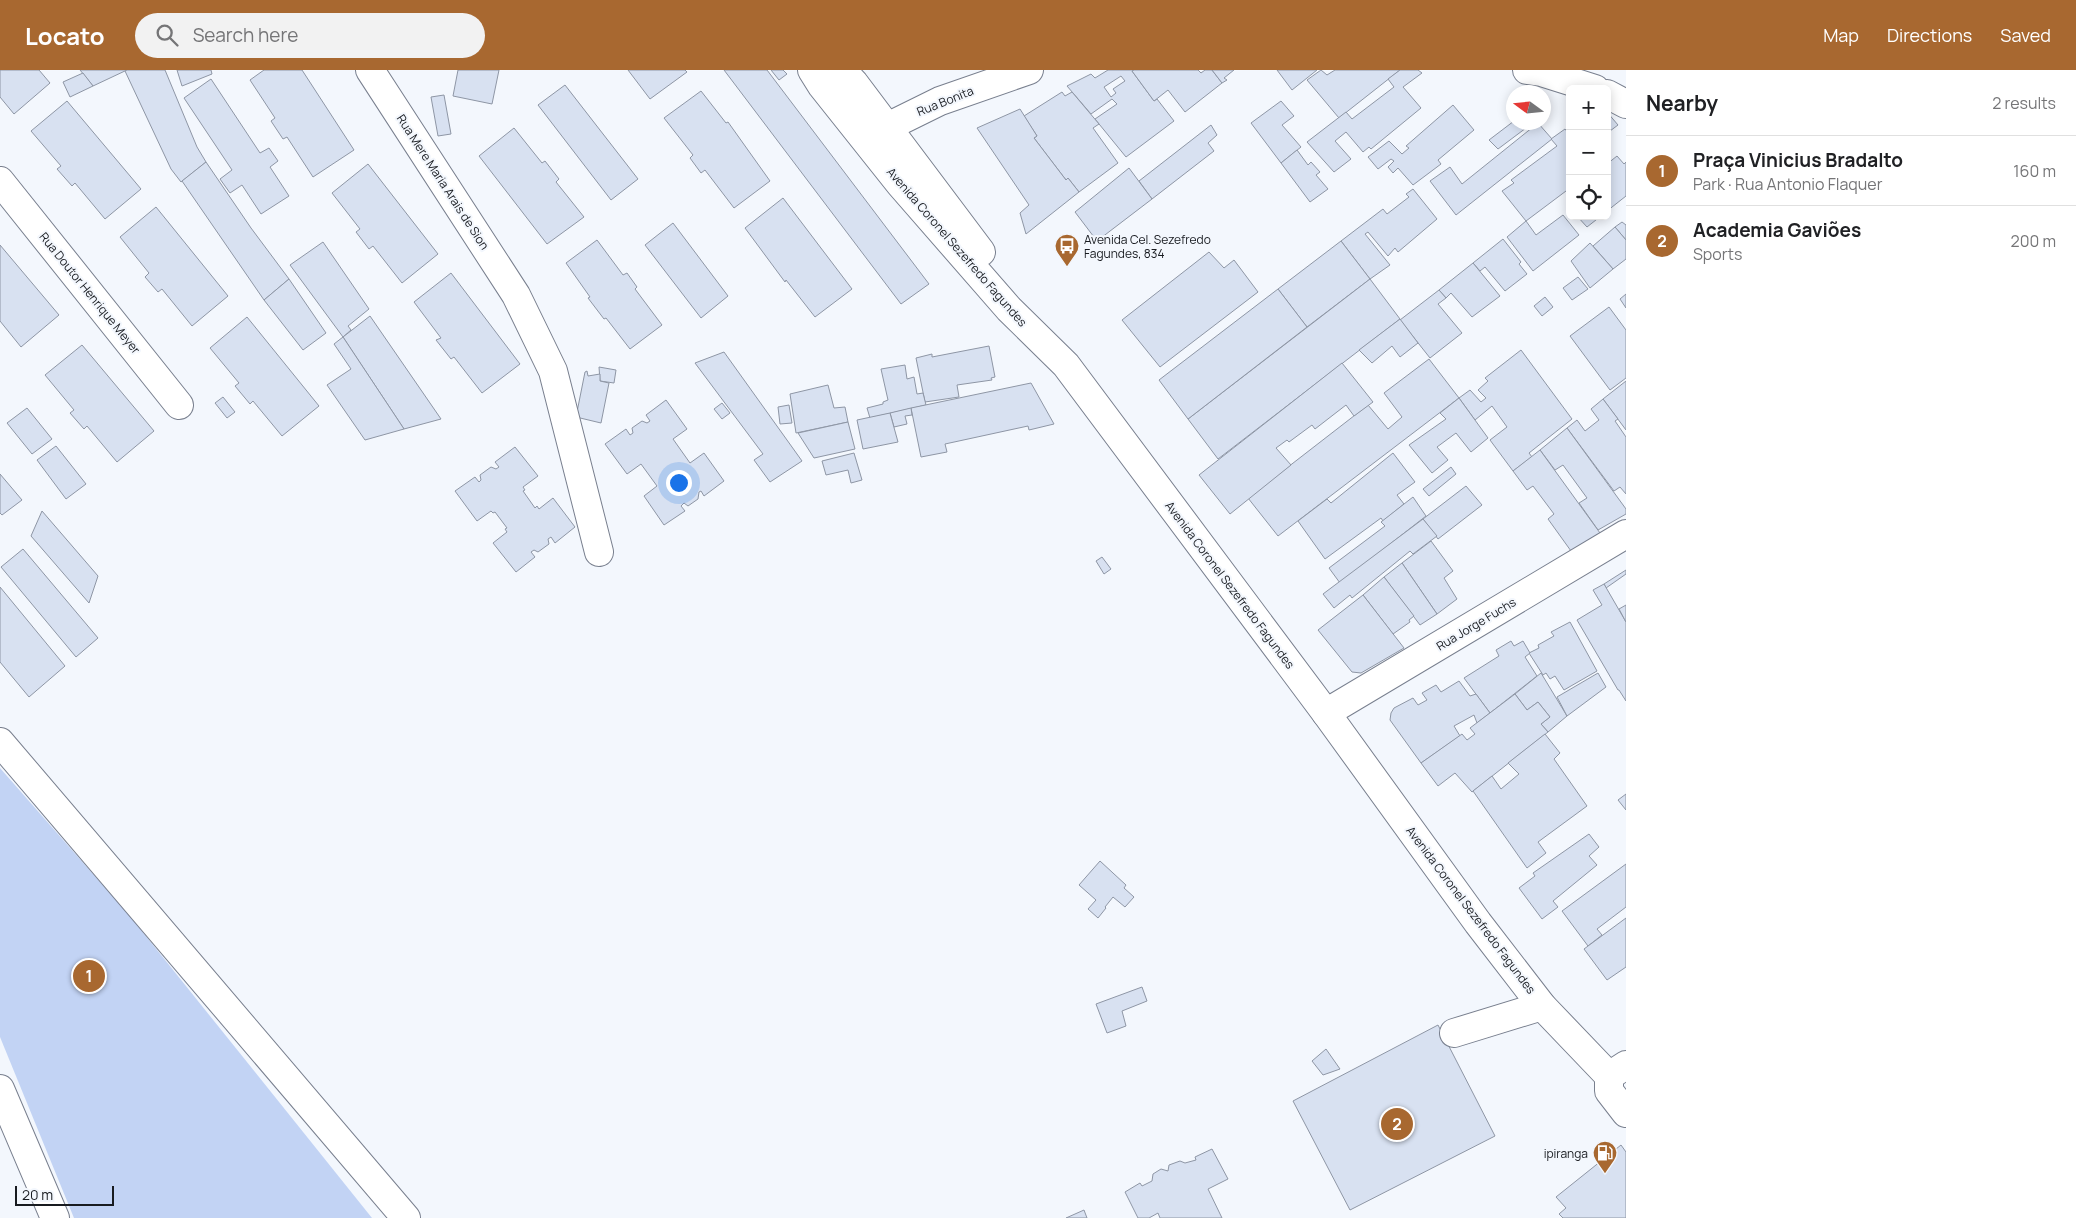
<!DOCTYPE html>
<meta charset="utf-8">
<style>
:root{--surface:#fff;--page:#f2f2f2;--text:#202124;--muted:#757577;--line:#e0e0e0;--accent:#a86830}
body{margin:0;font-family:Manrope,sans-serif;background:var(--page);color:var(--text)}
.controls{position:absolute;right:15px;top:15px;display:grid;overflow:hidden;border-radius:8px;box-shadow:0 2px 12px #0003}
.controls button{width:45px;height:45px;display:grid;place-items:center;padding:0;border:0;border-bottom:1px solid var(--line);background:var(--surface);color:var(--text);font:25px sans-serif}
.compass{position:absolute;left:1506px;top:15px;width:45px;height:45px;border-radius:50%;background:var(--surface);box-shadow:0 2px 12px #0003;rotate:285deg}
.scale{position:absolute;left:15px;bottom:12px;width:99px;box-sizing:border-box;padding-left:5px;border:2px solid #181b20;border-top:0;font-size:14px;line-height:18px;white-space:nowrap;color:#181b20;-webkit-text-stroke:4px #f3f7fd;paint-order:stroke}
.you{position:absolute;left:678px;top:412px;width:18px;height:18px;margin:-12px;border:4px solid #fff;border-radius:50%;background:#1a73e8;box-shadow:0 0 0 8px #1a73e833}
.badge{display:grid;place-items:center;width:32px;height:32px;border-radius:50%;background:var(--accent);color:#fff;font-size:16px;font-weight:700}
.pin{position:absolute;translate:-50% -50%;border:2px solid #fff;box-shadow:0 1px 5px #0006}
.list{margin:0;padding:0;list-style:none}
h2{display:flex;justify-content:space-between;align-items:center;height:65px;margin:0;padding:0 20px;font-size:21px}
h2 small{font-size:16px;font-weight:400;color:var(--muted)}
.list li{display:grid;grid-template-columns:32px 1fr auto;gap:15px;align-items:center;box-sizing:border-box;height:70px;padding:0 20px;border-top:1px solid var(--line)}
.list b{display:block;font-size:19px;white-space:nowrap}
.list p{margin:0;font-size:16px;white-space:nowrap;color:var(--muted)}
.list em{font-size:16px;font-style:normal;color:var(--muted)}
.icon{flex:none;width:28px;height:28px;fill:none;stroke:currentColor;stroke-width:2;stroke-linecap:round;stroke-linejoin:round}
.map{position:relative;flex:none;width:1626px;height:1148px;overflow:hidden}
header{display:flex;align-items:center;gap:30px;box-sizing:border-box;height:70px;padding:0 25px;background:var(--accent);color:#fff}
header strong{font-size:24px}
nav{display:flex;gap:28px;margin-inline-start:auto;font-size:18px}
.search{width:350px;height:45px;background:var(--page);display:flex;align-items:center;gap:12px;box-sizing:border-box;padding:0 18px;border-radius:28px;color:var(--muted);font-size:19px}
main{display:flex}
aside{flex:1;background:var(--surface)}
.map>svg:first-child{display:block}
.green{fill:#c2d3f4}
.building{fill:#d8e1f1;stroke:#8e96a5;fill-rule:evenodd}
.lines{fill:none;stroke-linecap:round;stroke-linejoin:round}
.minor-casing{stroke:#787f8e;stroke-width:30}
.major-casing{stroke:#787f8e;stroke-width:30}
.minor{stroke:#fff;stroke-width:28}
.major{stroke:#fff;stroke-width:28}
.labels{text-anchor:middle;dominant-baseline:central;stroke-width:4;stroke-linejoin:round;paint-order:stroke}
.street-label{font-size:12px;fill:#181b20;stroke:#f3f7fd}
.poi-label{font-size:12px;fill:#181b20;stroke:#f3f7fd;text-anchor:start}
</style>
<header>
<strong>Locato</strong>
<div class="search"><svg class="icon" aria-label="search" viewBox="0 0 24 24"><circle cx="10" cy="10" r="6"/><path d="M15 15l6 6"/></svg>Search here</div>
<nav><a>Map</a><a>Directions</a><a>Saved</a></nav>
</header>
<main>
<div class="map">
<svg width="1626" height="1148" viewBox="0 0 1626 1148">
<rect width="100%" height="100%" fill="#f3f7fd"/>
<!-- green -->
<path class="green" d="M0,698L129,845L372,1148H74L0,967Z"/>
<!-- building -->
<g class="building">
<path d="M0,0H39L50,13L14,44L0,27Z"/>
<path d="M80,0H127L93,16Z"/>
<path d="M127,0H165L197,77L206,92L181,112L171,99L125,1Z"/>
<path d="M177,0H211L212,4L182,16Z"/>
<path d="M264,0H302L354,80L313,107L287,67L283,69L271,51L275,48L250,10Z"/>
<path d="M458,0H499L492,34L453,26Z"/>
<path d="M628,0H685L687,2L650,29Z"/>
<path d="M724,0H767L929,214L901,234Z"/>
<path d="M771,0H783L787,4L779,10Z"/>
<path d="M1108,0H1134L1132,1L1154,31L1157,29L1174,51L1126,87L1095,49L1117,34L1112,29L1091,44L1067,16L1091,4L1095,8ZM1121,6L1125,11L1113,19L1116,23L1111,27L1104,17Z"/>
<path d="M1134,0H1198L1201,3L1205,0H1212L1222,13L1185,42L1168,20L1154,31L1132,1Z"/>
<path d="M1212,0H1234L1224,8L1227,10L1222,13Z"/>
<path d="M1277,0H1317L1292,20Z"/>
<path d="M1321,0L1327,5L1335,0H1400L1339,48L1307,10Z"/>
<path d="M1400,0H1418L1422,3L1403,17L1421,38L1371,79L1369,77L1363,82L1346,62L1335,71L1351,89L1334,102L1307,72L1346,42L1352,49L1394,17L1388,9Z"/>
<path d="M83,3L93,16L70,27L63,12Z"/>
<path d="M211,9L260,83L269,78L278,91L270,97L289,126L261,144L242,115L230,123L220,109L232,100L184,28Z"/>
<path d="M565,15L638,109L611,130L538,35Z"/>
<path d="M701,21L726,53L728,52L770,111L734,138L705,100L701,103L690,88L693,85L664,48Z"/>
<path d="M1062,22L1065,26L1072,22L1099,54L1093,58L1118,93L1079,122L1068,108L1066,110L1034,68L1037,66L1024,46Z"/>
<path d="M444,25L451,64L438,66L431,27Z"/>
<path d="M67,31L141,119L105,149L75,113L72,116L57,99L61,96L31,61Z"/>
<path d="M1281,31L1294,46L1282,55L1301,77L1281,93L1251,53Z"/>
<path d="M1453,35L1474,60L1438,90L1441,94L1413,115L1398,98L1393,103L1388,97L1394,91L1391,89L1378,99L1368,87L1389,71L1402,84L1409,78L1406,76Z"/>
<path d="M1020,39L1037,66L1034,68L1066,110L1068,108L1079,122L1026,164L1020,143L1029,135L977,58Z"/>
<path d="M1607,42L1618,55L1610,61L1607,57Z"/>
<path d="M1514,51V52H1523L1526,58L1498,79L1489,70Z"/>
<path d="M1538,53L1552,69L1456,145L1430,111L1450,97L1462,114Z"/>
<path d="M1211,55L1217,65L1208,73L1214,81L1152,129L1139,111Z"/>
<path d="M514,58L542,93L545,91L559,109L556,112L584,147L547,174L479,86Z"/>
<path d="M1565,59L1570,65V118L1526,151L1502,121L1514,113L1511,110L1557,76L1551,69Z"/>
<path d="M1297,80L1308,95L1311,92L1320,102L1316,105L1328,119L1310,132L1281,93Z"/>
<path d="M1617,86L1624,94L1626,92V126L1607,141V109L1611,107L1607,103V94Z"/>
<path d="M206,92L251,158L289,209L264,230L182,111Z"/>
<path d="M368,94L438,184L402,213L373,176L369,179L356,162L360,159L332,123Z"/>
<path d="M1129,98L1152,129L1097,171L1075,142Z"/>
<path d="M1413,119L1437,149L1398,182L1395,178L1388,186L1368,162L1365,164L1390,195L1370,209L1341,171L1383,139L1387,144L1409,127L1406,124Z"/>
<path d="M783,128L852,219L815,247L786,210L785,212L745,158Z"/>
<path d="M156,137L228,226L192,256L162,219L158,222L145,207L149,203L120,167Z"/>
<path d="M1563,145L1579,165L1533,201L1507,167L1526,151L1536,165Z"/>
<path d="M1577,146H1601L1587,157Z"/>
<path d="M1622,152L1626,155V170L1615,157Z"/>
<path d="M673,153L728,226L701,248L645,175Z"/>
<path d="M1615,157L1626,170V189L1613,199L1593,176Z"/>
<path d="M1503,169L1521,192L1519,194L1527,204L1505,221L1485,197L1480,201L1473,193Z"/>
<path d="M597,170L623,205L627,203L637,217L635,219L662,255L630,279L606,248L604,249L588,228L590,227L566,193Z"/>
<path d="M1341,171L1370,209L1307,257L1278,219Z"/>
<path d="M323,172L369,239L348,256L351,260L343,267L290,195Z"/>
<path d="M1590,173L1613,199L1590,218L1571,191Z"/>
<path d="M0,175L59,245L21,277L0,251Z"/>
<path d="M1209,182L1224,198L1234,190L1258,222L1160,297L1122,250Z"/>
<path d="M1473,193L1500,226L1472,247L1451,223L1446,228L1439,220Z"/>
<path d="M451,203L520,294L482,323L454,287L451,289L436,270L441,268L414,232Z"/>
<path d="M1578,207L1588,219L1572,230L1563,218Z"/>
<path d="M289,209L326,263L303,280L264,230Z"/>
<path d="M1370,209L1400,249L1218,389L1188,349Z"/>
<path d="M1278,219L1307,257L1188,349L1159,310Z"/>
<path d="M1439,220L1446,228L1438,234L1462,263L1430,288L1400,250Z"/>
<path d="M1626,224V238L1620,229Z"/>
<path d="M1545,227L1553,237L1542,246L1534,236Z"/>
<path d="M1609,237L1626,260V308L1610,320L1570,266Z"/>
<path d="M370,246L441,349L404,359L343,267Z"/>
<path d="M247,247L319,336L282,366L253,331L250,334L235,316L239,313L210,278Z"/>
<path d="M1400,249L1418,273L1400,287L1392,276L1372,293L1359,280Z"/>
<path d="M343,267L404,359L365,370L327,315L351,299L334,274Z"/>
<path d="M82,275L154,361L117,392L87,356L84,359L70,343L74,340L45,305Z"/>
<path d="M989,276L995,307L991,308L992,310L957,315L959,327L925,332L916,288L932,284V287Z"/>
<path d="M1521,280L1572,349L1529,383L1532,387L1513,401L1490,370L1507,357L1492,336L1475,350L1459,328L1470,320L1481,332L1486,328L1478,320L1488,311L1485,308Z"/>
<path d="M724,282L802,391L770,412L754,390L763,384L695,293Z"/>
<path d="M1429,289L1459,328L1278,466L1248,428L1368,335L1388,359L1402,347L1384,323Z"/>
<path d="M1342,293L1373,332L1354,346L1346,335L1315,359L1312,355L1289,372L1287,370L1276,378L1291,395L1230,444L1199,405Z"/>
<path d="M905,295L907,309L914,307L917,324L923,323L926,335L870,348L867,338L883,334V332L888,330L881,299Z"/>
<path d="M599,297L616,300L614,313L600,311Z"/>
<path d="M587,301L588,306L600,304V311L609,313L601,353L576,347L585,302Z"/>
<path d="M1626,311V360L1603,329Z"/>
<path d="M1031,313L1054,354L1029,360L1028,356L945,374L947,382L921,387L911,338Z"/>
<path d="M828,315L834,338L845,337L848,352L796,363L790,324Z"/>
<path d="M223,327L235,342L227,348L215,333Z"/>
<path d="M1459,328L1488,368L1471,382L1456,363L1437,377L1448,390L1432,403L1409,375L1446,349L1440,343Z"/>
<path d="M1603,329L1618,349L1615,351L1626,367V424L1620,417L1614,421L1567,358L1577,350L1585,361L1599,350L1591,339Z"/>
<path d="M666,330L687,359L673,369L690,393L704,383L724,411L704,426L701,421L699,422L698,429L688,436L684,433L681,436L685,441L664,455L644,426L657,416L641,394L627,404L605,374L626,359L630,365L633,363L632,358L642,351L647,353L650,351L646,345Z"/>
<path d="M722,333L730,343L722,349L714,339Z"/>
<path d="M789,335L792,353L780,354L778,337Z"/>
<path d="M27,338L52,369L32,384L7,353Z"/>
<path d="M911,338L912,345L905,346L907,354L894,357L890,343Z"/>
<path d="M890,343L898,372L863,379L857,350Z"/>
<path d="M848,352L855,379L814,388L798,363Z"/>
<path d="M1567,358L1626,439V444L1598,460L1579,433L1587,428L1563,395L1555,400L1540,380Z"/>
<path d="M56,376L86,414L66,429L37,390Z"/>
<path d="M515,377L538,406L523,417L525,420L523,421L535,438L537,436L539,439L553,428L575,457L555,473L551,467L548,469L549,474L538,482L534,480L531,482L535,487L516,502L493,473L507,462L505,459L507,458L495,442L493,443L491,441L477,451L455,421L475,407L479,412L481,410L480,405L491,397L496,399L499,397L495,392Z"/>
<path d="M1540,380L1600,463L1571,481L1548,449L1554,444L1533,416L1527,420L1513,401Z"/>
<path d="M854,383L862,410L851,413L848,400L826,405L822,391Z"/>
<path d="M1393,383L1415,412L1397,425L1404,434L1383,451L1381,448L1325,489L1298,451L1327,429L1331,433Z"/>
<path d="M1451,397L1456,404L1429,426L1423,419Z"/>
<path d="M0,404L22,430L2,445L0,443Z"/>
<path d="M1466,416L1482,435L1438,469L1423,449Z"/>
<path d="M1413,427L1426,446L1340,513L1329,498L1385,456L1381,452Z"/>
<path d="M42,441L98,506L89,533L31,466Z"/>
<path d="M1423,449L1437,466L1413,484L1410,481L1352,528L1350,525L1334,538L1323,524Z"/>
<path d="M1431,471L1453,501L1444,508L1457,529L1437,544L1402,493Z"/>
<path d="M23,479L98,568L76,587L1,497Z"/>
<path d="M1102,487L1111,499L1104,504L1096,491Z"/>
<path d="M1402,493L1437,544L1420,555L1384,507Z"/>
<path d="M1626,500V504L1606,518L1604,514Z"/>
<path d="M1384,507L1414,546L1409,550L1410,552L1393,564L1363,525Z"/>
<path d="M1604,514L1626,552V631L1619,620H1618L1577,550L1602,535L1593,520Z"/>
<path d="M0,517L65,596L29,627L0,592Z"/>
<path d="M1363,525L1404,578L1361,603L1352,602L1318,560Z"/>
<path d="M1626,535V552L1619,539Z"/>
<path d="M1570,552L1597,601L1564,620L1555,606L1550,609L1546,603L1543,605L1529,583L1539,578L1538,575L1554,566L1551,562Z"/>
<path d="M1511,571L1514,576L1523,571L1530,583L1525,587L1537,606L1490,643L1464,608L1499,586L1496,580Z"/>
<path d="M1541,603L1567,646L1548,662L1541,654L1550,647L1538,632L1527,640L1515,624Z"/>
<path d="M1598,603L1606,617L1567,646L1557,627Z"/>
<path d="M1459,611L1470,626L1476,624L1490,643L1477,653L1474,645L1454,656L1460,666L1421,693L1390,650L1391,643L1394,638L1413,628L1418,635L1427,630L1422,623L1436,615L1441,622Z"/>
<path d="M1515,624L1527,640L1538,632L1550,647L1541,654L1548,662L1472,722L1455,703L1438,716L1421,693L1462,664L1467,670L1475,664L1470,658Z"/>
<path d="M1545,664L1560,683L1554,689L1587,736L1538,772L1546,783L1527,798L1473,721L1492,706L1501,719L1519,704L1508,693Z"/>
<path d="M1626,724V740L1618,730Z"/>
<path d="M1589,764L1599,777L1589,786L1597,795L1553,831L1558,837L1542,849L1519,818L1535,806L1533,803Z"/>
<path d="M1100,791L1126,815L1124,818L1134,827L1125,837L1113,827L1105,837L1106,838L1098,848L1088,839L1096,830L1079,815Z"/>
<path d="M1626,794V837L1597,859L1602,865L1588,876L1562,841Z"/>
<path d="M1626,848V897L1607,910L1584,879Z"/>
<path d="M1142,917L1147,931L1122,941L1126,956L1107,963L1096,934Z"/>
<path d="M1438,955L1495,1066L1350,1140L1293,1031Z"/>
<path d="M1326,979L1340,999L1323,1005L1312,991Z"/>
<path d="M1621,1075L1626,1082V1148H1563L1559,1144L1566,1138L1556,1127Z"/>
<path d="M1212,1079L1228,1109L1208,1119L1222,1148H1160L1158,1143L1149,1148H1138L1125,1122L1140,1113L1142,1116L1152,1111L1153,1104L1161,1099L1168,1101L1169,1095L1180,1091L1185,1093L1196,1090L1195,1087Z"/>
<path d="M1084,1140L1087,1148H1066Z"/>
</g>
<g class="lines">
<defs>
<g id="minor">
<path d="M370,0L516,225L553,301L599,482"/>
<path d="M1527,0L1541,2L1595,19"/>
<path d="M1607,24L1626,34"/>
<path d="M867,67L940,31L1029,0"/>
<path d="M0,111L179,335"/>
<path d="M1326,643L1626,464"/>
<path d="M0,672L406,1148"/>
<path d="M1454,963L1542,936"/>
<path d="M1609,1006L1626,995"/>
<path d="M0,1019L55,1148"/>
</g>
<g id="major">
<path d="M812,0L822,16L900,114L1009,239L1066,295L1326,643L1478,853L1542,936L1609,1006V1021L1626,1043"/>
<path d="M842,0L854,13L981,182"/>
</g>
</defs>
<!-- minor casing -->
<use href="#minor" class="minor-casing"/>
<!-- major casing -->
<use href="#major" class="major-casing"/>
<!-- minor -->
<use href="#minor" class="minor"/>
<!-- major -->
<use href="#major" class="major"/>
</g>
<!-- icons -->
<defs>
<symbol id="bus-pin" viewBox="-11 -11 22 30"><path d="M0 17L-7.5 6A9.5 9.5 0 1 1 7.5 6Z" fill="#a86830" stroke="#f3f7fd"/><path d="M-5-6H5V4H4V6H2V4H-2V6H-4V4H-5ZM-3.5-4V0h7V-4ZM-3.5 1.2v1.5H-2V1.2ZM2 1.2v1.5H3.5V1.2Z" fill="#fff"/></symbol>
<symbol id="fuel-pin" viewBox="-11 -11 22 30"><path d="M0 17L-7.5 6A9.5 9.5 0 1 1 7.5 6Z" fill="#a86830" stroke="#f3f7fd"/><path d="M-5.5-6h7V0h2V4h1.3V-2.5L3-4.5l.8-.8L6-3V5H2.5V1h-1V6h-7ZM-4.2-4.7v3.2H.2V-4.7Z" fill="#fff"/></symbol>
</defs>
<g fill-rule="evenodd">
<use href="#bus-pin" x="1053" y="162" width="28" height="38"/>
<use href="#fuel-pin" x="1591" y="1069" width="28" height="38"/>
</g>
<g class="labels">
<!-- street labels -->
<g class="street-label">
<text transform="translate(945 31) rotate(-22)">Rua Bonita</text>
<text transform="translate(443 112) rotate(57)">Rua Mere Maria Arais de Sion</text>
<text transform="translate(957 177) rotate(49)">Avenida Coronel Sezefredo Fagundes</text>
<text transform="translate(90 223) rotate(51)">Rua Doutor Henrique Meyer</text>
<text transform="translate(1230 515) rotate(53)">Avenida Coronel Sezefredo Fagundes</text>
<text transform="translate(1476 554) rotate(-31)">Rua Jorge Fuchs</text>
<text transform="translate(1471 840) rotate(53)">Avenida Coronel Sezefredo Fagundes</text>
</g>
<!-- poi labels -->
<g class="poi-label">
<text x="1084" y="169">Avenida Cel. Sezefredo<tspan x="1084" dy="14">Fagundes, 834</tspan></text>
<text x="1588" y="1083" text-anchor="end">ipiranga</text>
</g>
</g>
</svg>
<div class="controls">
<button>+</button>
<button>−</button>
<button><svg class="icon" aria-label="locate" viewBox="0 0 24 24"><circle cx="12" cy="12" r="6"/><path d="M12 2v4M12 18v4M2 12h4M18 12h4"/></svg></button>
</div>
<svg class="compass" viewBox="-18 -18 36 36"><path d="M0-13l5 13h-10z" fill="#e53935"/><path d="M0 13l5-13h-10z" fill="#757577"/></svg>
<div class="scale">20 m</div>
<div class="you"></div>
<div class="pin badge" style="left:89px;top:906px">1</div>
<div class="pin badge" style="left:1397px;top:1054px">2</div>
</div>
<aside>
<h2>Nearby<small>2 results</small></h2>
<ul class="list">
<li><span class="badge">1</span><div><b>Praça Vinicius Bradalto</b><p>Park · Rua Antonio Flaquer</p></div><em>160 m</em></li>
<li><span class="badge">2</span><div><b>Academia Gaviões</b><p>Sports</p></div><em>200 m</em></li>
</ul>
</aside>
</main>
